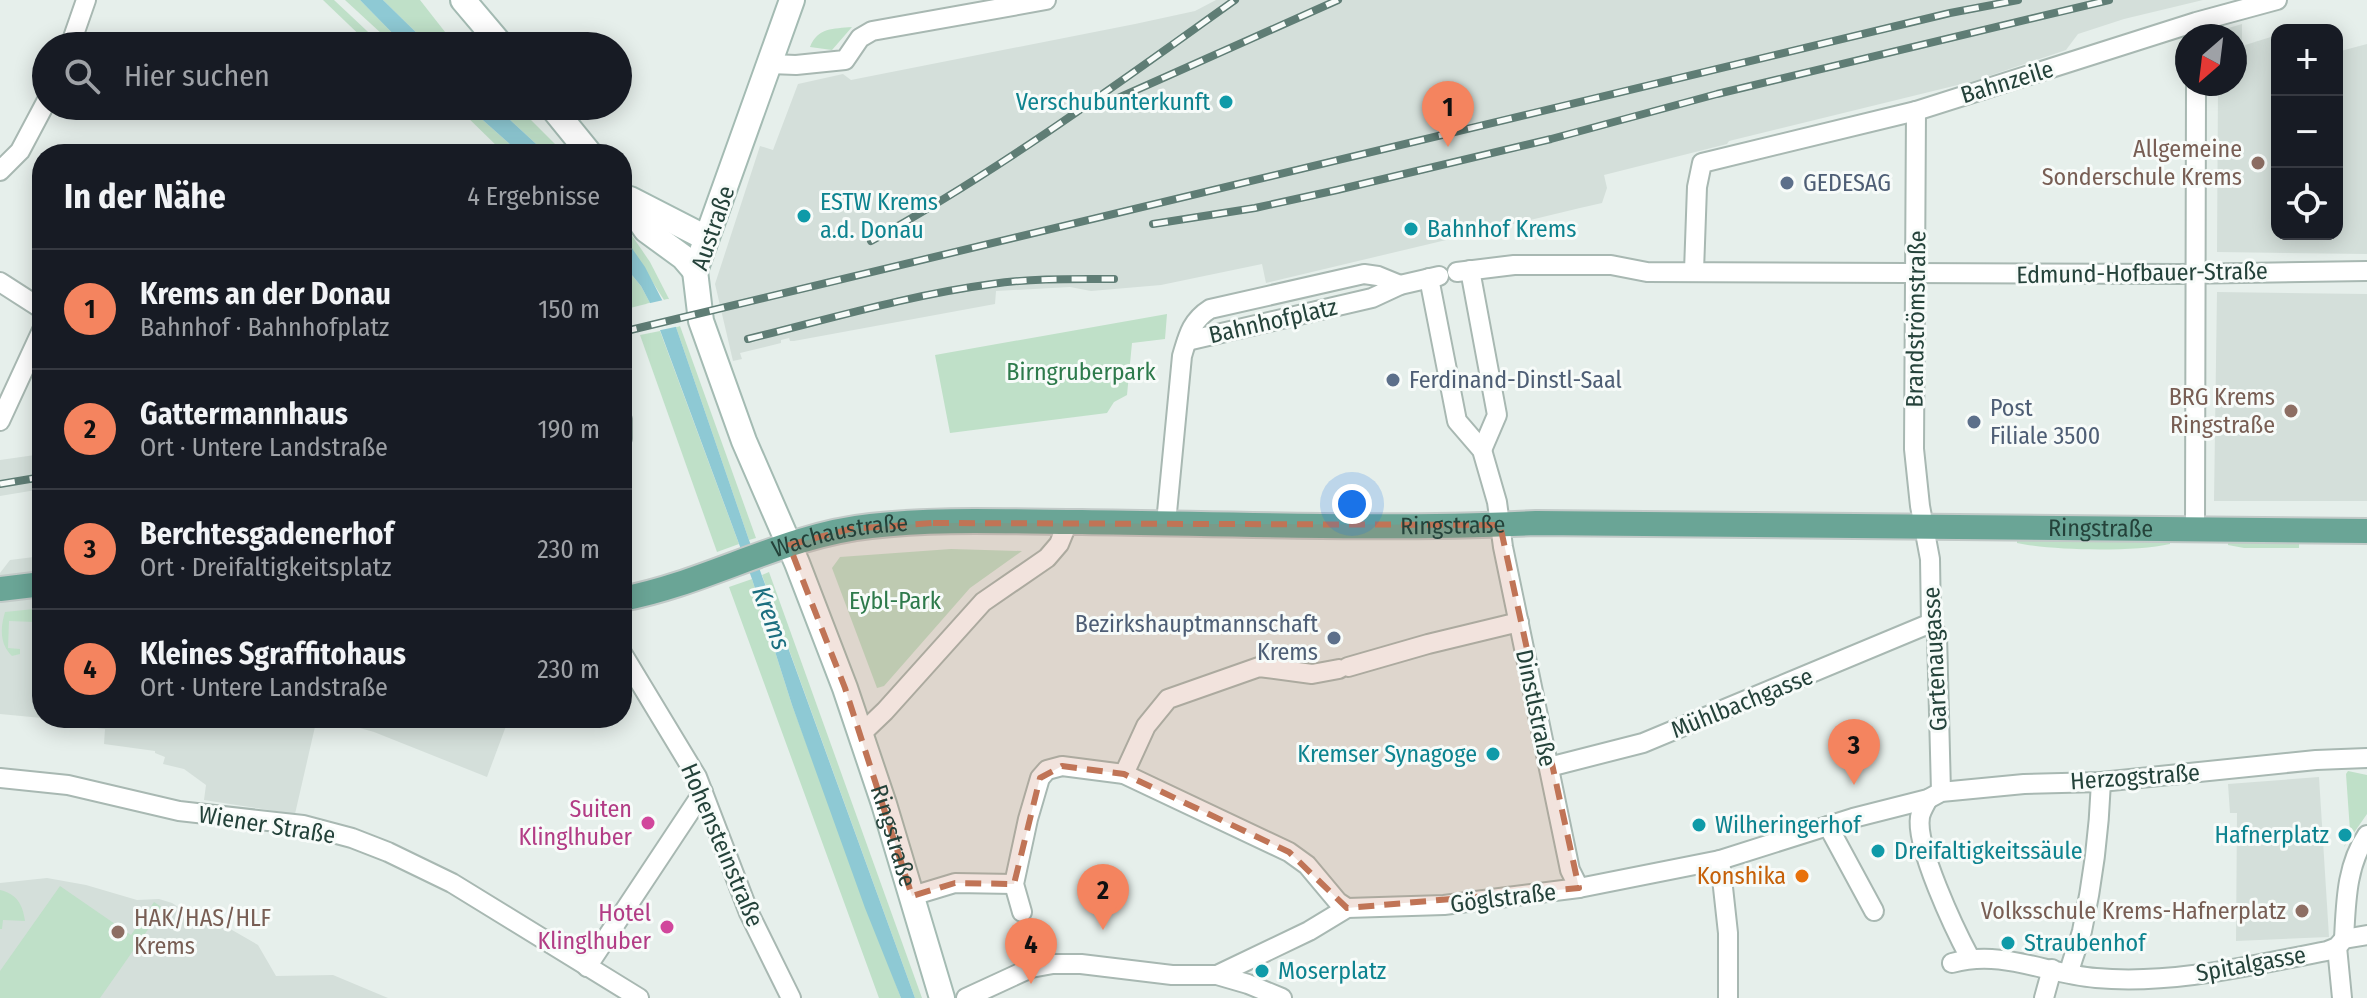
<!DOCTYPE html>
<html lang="de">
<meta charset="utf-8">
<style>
:root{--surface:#171b24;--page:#242831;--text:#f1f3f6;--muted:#9ea1a6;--line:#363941;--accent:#f4845f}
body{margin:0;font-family:"Fira Sans Condensed",sans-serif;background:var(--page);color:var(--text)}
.controls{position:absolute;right:24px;top:24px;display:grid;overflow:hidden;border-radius:16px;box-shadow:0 4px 20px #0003}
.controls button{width:72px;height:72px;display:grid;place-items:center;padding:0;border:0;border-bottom:2px solid var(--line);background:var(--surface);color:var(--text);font:40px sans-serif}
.compass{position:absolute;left:2175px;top:24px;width:72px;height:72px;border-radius:50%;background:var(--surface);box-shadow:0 4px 20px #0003;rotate:208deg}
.you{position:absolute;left:1352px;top:504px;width:28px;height:28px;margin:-20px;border:6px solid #fff;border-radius:50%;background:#1a73e8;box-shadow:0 0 0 12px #1a73e833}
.badge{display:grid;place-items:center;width:52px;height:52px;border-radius:50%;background:var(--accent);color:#111;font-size:26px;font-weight:700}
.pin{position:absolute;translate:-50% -66px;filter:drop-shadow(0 2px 4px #0008)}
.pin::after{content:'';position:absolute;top:42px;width:28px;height:24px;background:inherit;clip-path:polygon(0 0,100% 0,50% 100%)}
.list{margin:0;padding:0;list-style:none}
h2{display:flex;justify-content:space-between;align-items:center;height:104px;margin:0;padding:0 32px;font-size:34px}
h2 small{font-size:26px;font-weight:400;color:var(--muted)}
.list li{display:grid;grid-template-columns:52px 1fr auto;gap:24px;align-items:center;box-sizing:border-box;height:120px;padding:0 32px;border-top:2px solid var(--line)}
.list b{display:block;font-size:30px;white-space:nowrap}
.list p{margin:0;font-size:26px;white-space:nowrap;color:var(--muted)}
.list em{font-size:26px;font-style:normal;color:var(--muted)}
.icon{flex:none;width:44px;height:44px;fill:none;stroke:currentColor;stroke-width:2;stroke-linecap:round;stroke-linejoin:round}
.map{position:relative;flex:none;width:2367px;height:998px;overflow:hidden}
.search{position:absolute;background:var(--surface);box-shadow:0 4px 20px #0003;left:32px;top:32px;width:600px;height:88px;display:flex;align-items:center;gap:20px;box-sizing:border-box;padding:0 28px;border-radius:44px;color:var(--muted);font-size:30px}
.panel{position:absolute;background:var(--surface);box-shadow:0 4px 20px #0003;left:32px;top:144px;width:600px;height:584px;border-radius:32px}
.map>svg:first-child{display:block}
.built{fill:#d4dfda}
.green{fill:#bfe0c8}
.water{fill:#8ec9d4}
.pier{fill:#e6efeb}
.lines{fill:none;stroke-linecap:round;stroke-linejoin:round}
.street-casing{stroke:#a8b8b2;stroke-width:22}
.secondary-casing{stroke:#a4bbb3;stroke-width:28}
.primary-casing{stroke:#c2cac8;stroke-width:28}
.street{stroke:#fff;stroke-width:18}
.secondary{stroke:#fff;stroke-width:24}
.primary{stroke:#6aa596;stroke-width:24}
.rail-casing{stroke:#5f7d75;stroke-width:8}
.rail{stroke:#f7fbf9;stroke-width:5;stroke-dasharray:15;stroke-linecap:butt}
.marked{fill:#c07456;fill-opacity:0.2;stroke:#c07456;stroke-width:6;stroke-dasharray:16 10;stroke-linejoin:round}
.culture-dot{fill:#0f9aa8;stroke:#f7fbf9;stroke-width:3}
.education-dot{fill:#8d6e63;stroke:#f7fbf9;stroke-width:3}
.service-dot{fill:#5c6f8a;stroke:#f7fbf9;stroke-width:3}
.hotel-dot{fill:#d1479c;stroke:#f7fbf9;stroke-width:3}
.food-dot{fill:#e8710a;stroke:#f7fbf9;stroke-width:3}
.labels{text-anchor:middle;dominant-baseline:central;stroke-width:6;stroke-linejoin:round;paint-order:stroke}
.street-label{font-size:24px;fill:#24423a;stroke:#f7fbf9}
.culture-label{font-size:24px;fill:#0d838f;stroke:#f7fbf9;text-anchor:start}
.education-label{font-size:24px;fill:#785e54;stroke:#f7fbf9;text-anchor:end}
.service-label{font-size:24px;fill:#4e5e75;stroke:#f7fbf9;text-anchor:start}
.park-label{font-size:24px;fill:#2d7a4b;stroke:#f7fbf9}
.hotel-label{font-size:24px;fill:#b23c85;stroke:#f7fbf9;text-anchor:end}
.food-label{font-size:24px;fill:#c56008;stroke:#f7fbf9;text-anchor:end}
.water-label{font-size:26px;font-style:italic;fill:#1c6f80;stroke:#f7fbf9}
</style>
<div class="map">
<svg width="2367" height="998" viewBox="0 0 2367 998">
<rect width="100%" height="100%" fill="#e6efeb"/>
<!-- built -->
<g class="built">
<path d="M1216,0H2203L2124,19L2078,34L2066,50L1974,81L1729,141L1727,144L1604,175L1607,188L1602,203L1580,208L1266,283L1262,264L1161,285L1091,291L1070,287L996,291L995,304L794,341H790L789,338L781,340V343L740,353L742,359L733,361L715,284L760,146L773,150L798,84L843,74L851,80L1135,24L1195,11Z"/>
<path d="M2242,24V46L2274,36V69H2277V234H2337V52L2367,44V254L2217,252L2218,84H2235V36H2218V31Z"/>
<path d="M2217,292L2367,294V501H2214Z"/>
<path d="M42,454V489L0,496V460Z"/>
<path d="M42,556V718L0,714V573L10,560Z"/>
<path d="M43,718H317L295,814L204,800L206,785L184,769L163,764L165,757L155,753V751L104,744L105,729L97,728V723Z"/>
<path d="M324,718H509L487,777L374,732Z"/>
<path d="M2319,777L2329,937L2236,941L2237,813H2230L2228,784Z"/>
<path d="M47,878L86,885L137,900L159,899L172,903L186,912L213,919L258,945L276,976L333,975L388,998H0V883Z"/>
</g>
<!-- green -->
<g class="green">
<path d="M323,0H334L383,46H371Z"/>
<path d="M345,0H360L405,46H395Z"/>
<path d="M383,0H420L456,46H430Z"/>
<path d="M852,27L832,50L810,47C818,27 833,29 852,27Z"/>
<path d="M456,106H467L521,154H505Z"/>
<path d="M495,106H517L565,154H547Z"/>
<path d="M622,221L650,262L669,299L664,300L622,234Z"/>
<path d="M622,263L641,286L650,303L630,308L622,292Z"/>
<path d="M1167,314L1165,339L1132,343L1127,395L1114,402L1107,413L950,433L935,355Z"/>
<path d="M680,326L756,538L749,540L676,327Z"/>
<path d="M660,331L739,544L717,552L640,335Z"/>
<path d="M2017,540H2170V544C2135,552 2053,551 2017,543Z"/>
<path d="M2228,542H2299V548H2244L2228,545Z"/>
<path d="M951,549L1022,551L970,588L884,686L877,688L832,568L840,557Z"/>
<path d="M769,572L922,998H915L762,575Z"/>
<path d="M752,579L792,705L901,998H879L729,587Z"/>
<path d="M34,609L35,622L9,621L8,648L20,649V654L12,656C0,644 0,629 5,612Z"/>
<path d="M2348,771L2367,775V814L2344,847L2350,831L2346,774Z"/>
<path d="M60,886L131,935L154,902L163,908L100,998H0V971Z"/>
<path d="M0,890C17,894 23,905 25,921L3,920L2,929H0Z"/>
</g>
<!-- water -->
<g class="water">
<path d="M360,0H383L430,46H405Z"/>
<path d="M467,106H495L547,154H521Z"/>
<path d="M622,234L645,267L676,327L749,540L915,998H901L865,908L792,705L752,579L650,303L641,286L622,263Z"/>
</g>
<!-- pier -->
<path class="pier" d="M668,299L680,326L656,331L646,304Z"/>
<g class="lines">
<defs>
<g id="street">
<path d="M70,46L86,0"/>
<path d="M770,64L796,65L845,60L860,38L872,31L1046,0"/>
<path d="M1916,111L1914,449L1920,506L1930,559L1931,623L1937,635L1941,792"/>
<path d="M0,171L20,151L46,102"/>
<path d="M1470,270L1497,415L1482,450"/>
<path d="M1694,271L1697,187L1702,163L1916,111L2196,22L2277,0"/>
<path d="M1457,272L1514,265H1611L1647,272L2180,274L2367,271"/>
<path d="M1429,278L1457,421L1482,450L1497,502L1503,547L1570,870L1579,888"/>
<path d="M0,282L42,309"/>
<path d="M1187,341L1372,298L1400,285L1439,276"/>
<path d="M622,420V438"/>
<path d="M0,421L42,330"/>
<path d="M1166,523L1182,356C1188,336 1191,321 1210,309L1364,274L1378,276L1400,285"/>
<path d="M2195,528L2196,84"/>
<path d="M622,653L697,777L749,913L791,998"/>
<path d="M1348,667L1428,644L1519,622"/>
<path d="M861,734L885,711L983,602L1047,558L1059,544L1068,522"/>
<path d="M1549,767L1643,743L1931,623"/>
<path d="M1124,774L1146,726L1168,699L1259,667L1312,674L1339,669"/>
<path d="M0,778L68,785L179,811L303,825L352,838L388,852L452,883L639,998"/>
<path d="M1928,799C1925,805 1921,811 1920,817C1915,846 1955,930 1970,958"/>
<path d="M1828,826L1874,911"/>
<path d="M1720,860L1728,933V998"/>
<path d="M912,896L955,883L1014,884"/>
<path d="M1022,912L1014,884L1028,819L1040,778L1047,770L1062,766L1124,774L1289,852L1307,865L1338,902L1347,908"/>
<path d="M2344,939C2346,903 2346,866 2367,835"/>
<path d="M2337,947L2342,998"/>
<path d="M1952,963C2003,949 2046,974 2096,978C2173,985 2252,965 2327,951L2337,947L2344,939L2367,935"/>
<path d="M587,967L703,792"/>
<path d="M2069,973C2072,959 2078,946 2082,931C2093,881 2099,834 2101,782"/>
<path d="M1217,975L1309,931L1347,908L1444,905L1579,888L1720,860L1853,818L1928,799L1941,792L2024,784L2101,782L2316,760L2367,758"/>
<path d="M966,998L1031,968L1053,964H1081L1172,975H1217L1248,984L1282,998"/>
<path d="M2044,998L2052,969"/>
</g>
<g id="secondary">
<path d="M463,0L502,46"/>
<path id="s1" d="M792,0L695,271L701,321L744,441L797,563L845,688L884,804L942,998"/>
<path d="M551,106L590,154"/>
<path d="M622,195L646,230L683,257L695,271"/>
<path d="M630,199L706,238"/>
</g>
<g id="primary">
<path d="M0,589L42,584"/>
<path id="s2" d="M622,599C707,583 784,535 871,526C941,518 1013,522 1082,522C1234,524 1385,530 1536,523L2367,531"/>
</g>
</defs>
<!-- street casing -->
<use href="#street" class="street-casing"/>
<!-- secondary casing -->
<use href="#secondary" class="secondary-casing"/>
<!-- primary casing -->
<use href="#primary" class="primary-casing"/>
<!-- street -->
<use href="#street" class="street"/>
<!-- secondary -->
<use href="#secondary" class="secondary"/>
<!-- primary -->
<use href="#primary" class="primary"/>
<defs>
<g id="rail">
<path d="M1107,103L1338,0"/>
<path d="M1153,224L1255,208L1337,190L1551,139L1717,94L2109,0"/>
<path d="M871,241C999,171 1117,84 1235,0"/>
<path d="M622,332L1950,13L2018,0"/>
<path d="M748,339C829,319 909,295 992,284C1033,278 1074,279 1114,279"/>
<path d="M0,484L42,477"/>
</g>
</defs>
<!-- rail casing -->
<use href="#rail" class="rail-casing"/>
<!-- rail -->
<use href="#rail" class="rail"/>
</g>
<!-- marked area -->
<path class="marked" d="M933,523L1500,525L1579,888L1347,908L1289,852L1124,774L1062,766L1040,778L1014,884L955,883L912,896L845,688L789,545L850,529Z"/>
<!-- markers -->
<g class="culture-dot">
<circle cx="1226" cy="102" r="8"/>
<circle cx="804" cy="216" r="8"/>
<circle cx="1411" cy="229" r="8"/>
<circle cx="1493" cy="754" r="8"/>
<circle cx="1699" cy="825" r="8"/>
<circle cx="2345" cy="835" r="8"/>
<circle cx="1878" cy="851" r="8"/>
<circle cx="2008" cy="943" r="8"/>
<circle cx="1262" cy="971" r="8"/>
</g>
<g class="education-dot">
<circle cx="2258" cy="163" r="8"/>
<circle cx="2291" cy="411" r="8"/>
<circle cx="2302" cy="911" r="8"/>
<circle cx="118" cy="932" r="8"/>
</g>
<g class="service-dot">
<circle cx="1787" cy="183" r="8"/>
<circle cx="1393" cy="380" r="8"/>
<circle cx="1974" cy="422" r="8"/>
<circle cx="1334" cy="638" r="8"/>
</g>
<g class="hotel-dot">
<circle cx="648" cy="823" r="8"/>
<circle cx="667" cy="927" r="8"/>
</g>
<circle class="food-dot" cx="1802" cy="876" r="8"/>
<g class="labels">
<!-- street labels -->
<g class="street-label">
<text transform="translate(2007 82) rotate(-17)">Bahnzeile</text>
<text transform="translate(713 228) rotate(-71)">Austraße</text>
<text transform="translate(2142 273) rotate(-1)">Edmund-Hofbauer-Straße</text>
<text transform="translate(1916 319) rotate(-89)">Brandströmstraße</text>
<text transform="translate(1273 321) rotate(-13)">Bahnhofplatz</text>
<text stroke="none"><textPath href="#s2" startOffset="842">Ringstraße</textPath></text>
<text stroke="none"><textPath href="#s2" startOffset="1490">Ringstraße</textPath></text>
<text stroke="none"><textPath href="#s2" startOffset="228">Wachaustraße</textPath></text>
<text transform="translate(1935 659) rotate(-93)">Gartenaugasse</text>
<text transform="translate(1742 703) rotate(-22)">Mühlbachgasse</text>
<text transform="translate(1536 708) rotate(78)">Dinstlstraße</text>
<text transform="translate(2135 777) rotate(-4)">Herzogstraße</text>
<text transform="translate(267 825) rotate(9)">Wiener Straße</text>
<text stroke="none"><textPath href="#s1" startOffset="888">Ringstraße</textPath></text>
<text transform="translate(722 845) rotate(67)">Hohensteinstraße</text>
<text transform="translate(1503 898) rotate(-7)">Göglstraße</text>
<text transform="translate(2251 964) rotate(-10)">Spitalgasse</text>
</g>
<!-- culture labels -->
<g class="culture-label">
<text x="1210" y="102" text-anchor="end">Verschubunterkunft</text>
<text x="820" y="202">ESTW Krems<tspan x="820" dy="28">a.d. Donau</tspan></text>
<text x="1427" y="229">Bahnhof Krems</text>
<text x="1477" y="754" text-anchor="end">Kremser Synagoge</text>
<text x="1715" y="825">Wilheringerhof</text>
<text x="2329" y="835" text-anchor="end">Hafnerplatz</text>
<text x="1894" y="851">Dreifaltigkeitssäule</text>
<text x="2024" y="943">Straubenhof</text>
<text x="1278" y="971">Moserplatz</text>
</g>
<!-- education labels -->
<g class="education-label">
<text x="2242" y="149">Allgemeine<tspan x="2242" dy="28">Sonderschule Krems</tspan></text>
<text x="2275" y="397">BRG Krems<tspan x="2275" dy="28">Ringstraße</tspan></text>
<text x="2286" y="911">Volksschule Krems-Hafnerplatz</text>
<text x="134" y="918" text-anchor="start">HAK/HAS/HLF<tspan x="134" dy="28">Krems</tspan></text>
</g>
<!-- service labels -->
<g class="service-label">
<text x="1803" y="183">GEDESAG</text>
<text x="1409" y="380">Ferdinand-Dinstl-Saal</text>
<text x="1990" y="408">Post<tspan x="1990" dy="28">Filiale 3500</tspan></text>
<text x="1318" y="624" text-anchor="end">Bezirkshauptmannschaft<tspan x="1318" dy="28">Krems</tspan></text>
</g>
<!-- park labels -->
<g class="park-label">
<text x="1081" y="372">Birngruberpark</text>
<text x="895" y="601">Eybl-Park</text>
</g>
<!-- hotel labels -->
<g class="hotel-label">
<text x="632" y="809">Suiten<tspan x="632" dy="28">Klinglhuber</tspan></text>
<text x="651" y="913">Hotel<tspan x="651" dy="28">Klinglhuber</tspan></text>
</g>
<!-- food labels -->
<g class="food-label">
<text x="1786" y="876">Konshika</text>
</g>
<!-- water labels -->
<g class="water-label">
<text transform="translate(771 618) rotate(70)">Krems</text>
</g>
</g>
</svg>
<div class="controls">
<button>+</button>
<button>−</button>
<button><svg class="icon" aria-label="locate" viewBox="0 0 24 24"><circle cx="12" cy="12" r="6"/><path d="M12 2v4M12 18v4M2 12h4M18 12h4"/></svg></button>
</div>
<svg class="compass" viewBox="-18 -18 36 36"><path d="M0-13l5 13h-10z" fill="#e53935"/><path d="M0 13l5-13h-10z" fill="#9ea1a6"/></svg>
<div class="you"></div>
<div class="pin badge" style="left:1448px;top:147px">1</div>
<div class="pin badge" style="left:1103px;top:930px">2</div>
<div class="pin badge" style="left:1854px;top:785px">3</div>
<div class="pin badge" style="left:1031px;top:984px">4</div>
<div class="search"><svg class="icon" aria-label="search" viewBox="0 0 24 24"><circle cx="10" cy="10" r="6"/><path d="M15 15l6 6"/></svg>Hier suchen</div>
<section class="panel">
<h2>In der Nähe<small>4 Ergebnisse</small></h2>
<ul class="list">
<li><span class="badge">1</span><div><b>Krems an der Donau</b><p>Bahnhof · Bahnhofplatz</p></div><em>150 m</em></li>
<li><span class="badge">2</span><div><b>Gattermannhaus</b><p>Ort · Untere Landstraße</p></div><em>190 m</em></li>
<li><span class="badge">3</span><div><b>Berchtesgadenerhof</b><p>Ort · Dreifaltigkeitsplatz</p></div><em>230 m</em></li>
<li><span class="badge">4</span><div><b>Kleines Sgraffitohaus</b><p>Ort · Untere Landstraße</p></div><em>230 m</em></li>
</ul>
</section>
</div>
